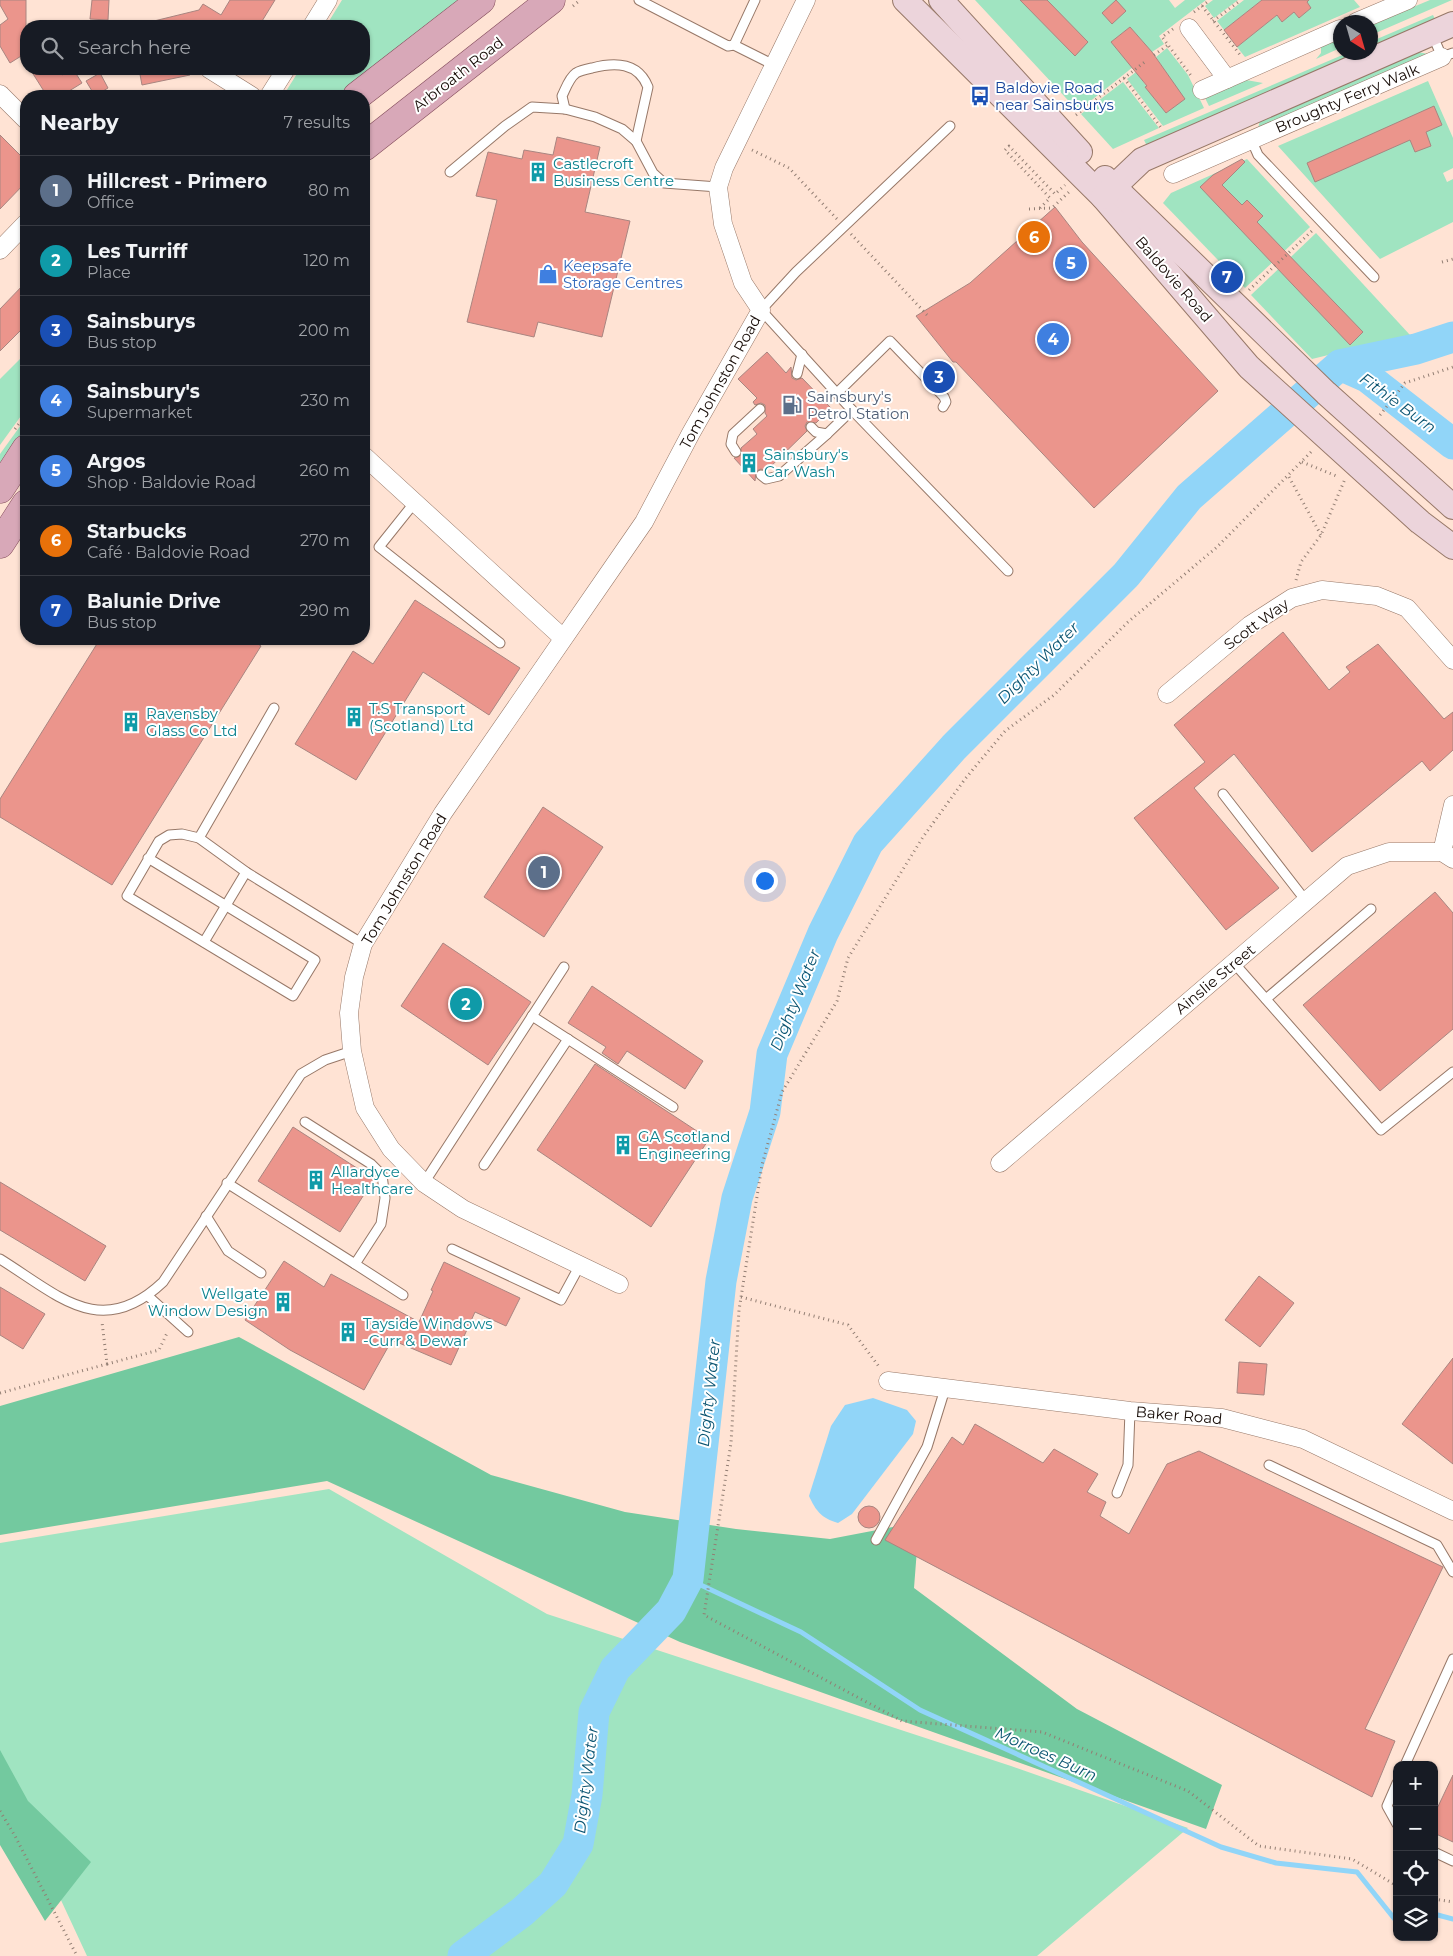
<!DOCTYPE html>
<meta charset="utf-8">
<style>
:root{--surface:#171b24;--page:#20242c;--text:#f1f3f6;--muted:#9ea1a6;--line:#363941;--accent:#8c9099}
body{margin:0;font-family:Montserrat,sans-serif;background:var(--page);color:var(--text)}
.controls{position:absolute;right:15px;bottom:15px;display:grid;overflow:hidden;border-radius:10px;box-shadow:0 1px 4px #0004}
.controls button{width:45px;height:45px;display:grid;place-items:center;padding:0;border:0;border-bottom:1px solid var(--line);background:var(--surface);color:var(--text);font:25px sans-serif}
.compass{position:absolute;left:1333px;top:15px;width:45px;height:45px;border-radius:50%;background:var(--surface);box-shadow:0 1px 4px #0004;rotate:143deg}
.you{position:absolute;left:764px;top:880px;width:18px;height:18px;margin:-12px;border:4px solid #fff;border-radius:50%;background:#1a73e8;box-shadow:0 0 0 8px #1a73e833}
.badge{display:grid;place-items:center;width:32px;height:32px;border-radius:50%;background:var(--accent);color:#fff;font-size:16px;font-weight:700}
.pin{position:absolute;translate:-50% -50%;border:2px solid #fff;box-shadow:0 1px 5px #0006}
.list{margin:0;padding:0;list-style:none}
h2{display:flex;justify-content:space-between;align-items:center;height:65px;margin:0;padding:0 20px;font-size:21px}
h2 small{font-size:16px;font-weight:400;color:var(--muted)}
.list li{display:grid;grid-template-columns:32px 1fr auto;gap:15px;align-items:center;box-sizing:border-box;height:70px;padding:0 20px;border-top:1px solid var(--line)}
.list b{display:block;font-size:19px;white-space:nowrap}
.list p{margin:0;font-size:16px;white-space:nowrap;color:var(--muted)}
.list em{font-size:16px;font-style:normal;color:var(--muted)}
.icon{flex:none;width:28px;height:28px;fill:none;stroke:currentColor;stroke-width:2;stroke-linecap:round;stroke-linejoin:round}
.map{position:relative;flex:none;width:1453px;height:1956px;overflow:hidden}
.search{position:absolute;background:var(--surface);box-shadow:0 1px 4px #0004;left:20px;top:20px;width:350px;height:55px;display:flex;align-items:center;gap:12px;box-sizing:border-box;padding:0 18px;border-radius:20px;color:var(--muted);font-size:19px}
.panel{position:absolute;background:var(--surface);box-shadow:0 1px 4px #0004;left:20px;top:90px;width:350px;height:555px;border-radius:20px}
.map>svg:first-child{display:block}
.green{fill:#a0e4c1}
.forest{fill:#73c99f}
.water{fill:#91d5f8}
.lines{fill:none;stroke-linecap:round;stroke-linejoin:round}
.stream{stroke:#91d5f8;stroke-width:5}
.river{stroke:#91d5f8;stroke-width:31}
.building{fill:#eb958c;stroke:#a98580}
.lane-casing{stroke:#977868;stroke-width:11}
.street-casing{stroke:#977868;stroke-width:19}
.secondary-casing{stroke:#977868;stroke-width:26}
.primary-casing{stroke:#844c5b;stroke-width:29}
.path{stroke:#927e73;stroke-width:3;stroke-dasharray:1 4;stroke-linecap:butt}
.lane{stroke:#fff;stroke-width:9}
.street{stroke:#fff;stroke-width:18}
.secondary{stroke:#ecd4db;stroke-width:24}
.primary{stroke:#d8a8b8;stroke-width:28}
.labels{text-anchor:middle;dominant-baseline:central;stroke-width:4;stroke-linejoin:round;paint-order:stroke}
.street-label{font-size:15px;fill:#170c07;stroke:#fff}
.transit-label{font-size:15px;fill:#164399;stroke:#fff;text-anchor:start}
.culture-label{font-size:15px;fill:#0d838f;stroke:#fff;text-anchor:start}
.shop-label{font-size:15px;fill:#366cbe;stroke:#fff;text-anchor:start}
.service-label{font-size:15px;fill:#4e5e75;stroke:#fff;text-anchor:start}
.water-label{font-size:16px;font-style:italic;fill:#0c5572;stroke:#fff}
</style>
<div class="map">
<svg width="1453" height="1956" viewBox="0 0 1453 1956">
<rect width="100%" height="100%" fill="#ffe3d4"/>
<!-- green -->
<g class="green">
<path d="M342,0H464L342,96H283L300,69H364V26H326Z"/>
<path d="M975,0H1169L1175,8L1185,0H1206L1159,36L1164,44L1152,52L1130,27L1111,42L1133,67L1078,111Z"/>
<path d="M1213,0H1238L1214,18L1205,6Z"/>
<path d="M1244,0H1262L1224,30L1217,21Z"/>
<path d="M1305,0H1354L1360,7L1245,57L1237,47L1277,15L1282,22L1294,12L1299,18L1311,8Z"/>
<path d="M1430,0H1452L1371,35L1370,25Z"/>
<path d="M1433,15L1436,21L1371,50L1370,42Z"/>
<path d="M1340,38V48L1316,59L1321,53V46Z"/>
<path d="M1167,48L1188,75L1204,108L1163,126L1127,79L1136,72L1166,113L1184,99L1156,57Z"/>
<path d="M1418,52L1428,54L1258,129L1260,120Z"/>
<path d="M1347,53H1364L1147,146L1144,140Z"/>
<path d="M1246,80L1263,83L1209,106L1205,98Z"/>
<path d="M1428,81L1453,138V168L1443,173L1447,182L1453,179V222L1380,259L1278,146Z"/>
<path d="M1123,82L1159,128L1113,149L1081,114Z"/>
<path d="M1247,159L1310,227L1245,288L1163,203L1171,193Z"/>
<path d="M1316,233L1410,335L1312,359L1251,295Z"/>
<path d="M26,353V409L0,445V379Z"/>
<path d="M26,418V432L0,473V454Z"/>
<path d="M329,1489L547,1614L1011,1766L1188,1828L1037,1956H87L26,1825L0,1784V1543Z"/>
</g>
<!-- forest -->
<g class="forest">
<path d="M239,1337L491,1475L625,1512L736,1529L830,1539L898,1526L920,1510L914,1588L1077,1709L1222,1785L1206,1829L680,1642L327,1481L0,1535V1406Z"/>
<path d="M0,1750L28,1801L91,1862L45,1921L0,1845Z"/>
</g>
<!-- water -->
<path class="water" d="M873,1398L907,1410L916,1421L913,1434L852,1514L838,1523C821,1518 816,1511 809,1496L831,1426L845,1405Z"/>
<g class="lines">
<!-- stream -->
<g class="stream">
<path d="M688,1579L801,1632L920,1710L1221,1847L1276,1863L1357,1872L1397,1922"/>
<path d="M1434,1914L1453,1919"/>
</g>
<!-- river -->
<g class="river">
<path d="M1340,365L1367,377L1453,444"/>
<path d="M463,1956L522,1912L553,1884L578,1844L587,1795L594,1712L615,1669L671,1611L688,1579L721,1281L737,1198L765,1112L772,1054L823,933L868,843L954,747L1126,575L1189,497L1340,365L1416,349L1453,337"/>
</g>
</g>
<!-- building -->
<g class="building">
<path d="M0,0H26V53L10,63L0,46V25L8,19L0,5Z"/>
<path d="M92,0H109L108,20L90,19Z"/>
<path d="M230,0H275L259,26H155L154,21L199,10L203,4L221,15Z"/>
<path d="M1020,0H1047L1088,42L1075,56Z"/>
<path d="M1116,0L1126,11L1112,24L1102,13Z"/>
<path d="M1262,0H1309L1307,2L1311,8L1299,18L1294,12L1282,22L1277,15L1237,47L1224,30Z"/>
<path d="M1130,27L1152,52L1185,99L1166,113L1145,87L1147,86L1111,42Z"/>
<path d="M30,69H58L62,75L73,69L82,83L61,96H47Z"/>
<path d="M139,69H189L190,75L142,85Z"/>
<path d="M100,73L108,88L95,96L86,81Z"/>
<path d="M1434,106L1442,125L1426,132L1431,146L1415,152L1410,140L1315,182L1307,163Z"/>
<path d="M0,135L26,161V182L0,209Z"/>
<path d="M557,137L600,147L585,212L630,221L602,337L538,322L534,337L467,322L497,200L476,196L488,152L522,159L524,150L553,155Z"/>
<path d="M1242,159L1245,162L1222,185L1242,205L1247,200L1263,216L1257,222L1363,332L1350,345L1200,187L1213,175Z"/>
<path d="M1055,207L1082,242L1218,391L1094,508L956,362H953L916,316L970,283Z"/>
<path d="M26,282V325L0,351V309Z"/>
<path d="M767,352L786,373L791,367L792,378L796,380L802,378L831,408L816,423L807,422L805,426L807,431L766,471L761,469L756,471L755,481L734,458L741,455V448L757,434L753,429L767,416L765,413V405L761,403L755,405L753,402L757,398L738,379Z"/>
<path d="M415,600L520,668L489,715L423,672L356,780L295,744L353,651L373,664Z"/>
<path d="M1283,632L1329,690L1350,672L1346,667L1378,644L1444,719L1453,712V750L1430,771L1422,761L1312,852L1234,754L1194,788L1279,888L1226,930L1134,818L1205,762L1174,725Z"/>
<path d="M100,639H250L261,646L112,885L0,817V799Z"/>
<path d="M543,807L603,847L544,937L484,897Z"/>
<path d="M1435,892L1453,913V1029L1380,1091L1303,1005Z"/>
<path d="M443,943L531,1002L488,1065L401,1006Z"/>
<path d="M592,986L703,1061L685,1089L627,1051L618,1064L602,1053L606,1047L568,1023Z"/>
<path d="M595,1064L709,1139L651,1227L537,1150Z"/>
<path d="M293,1127L374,1179L340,1232L258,1181Z"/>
<path d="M0,1182L106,1246L85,1281L0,1230Z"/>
<path d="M284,1261L324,1287L331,1274L419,1322L433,1291L431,1290L444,1262L520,1298L506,1326L475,1312L451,1365L392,1340L364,1390L290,1350L245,1320Z"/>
<path d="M1259,1276L1294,1303L1260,1347L1225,1320Z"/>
<path d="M0,1287L45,1314L23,1349L0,1335Z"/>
<path d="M1453,1358V1464L1402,1424Z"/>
<path d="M1239,1362L1267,1364L1264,1395L1237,1393Z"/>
<path d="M975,1424L1043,1463L1054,1449L1098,1474L1087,1492L1106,1502L1100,1516L1129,1534L1167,1464L1199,1451L1443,1567L1365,1729L1395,1741L1372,1797L885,1540L952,1437L963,1445Z"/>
<circle cx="869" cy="1517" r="11"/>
<path d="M1453,1775V1842L1434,1833V1815Z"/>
</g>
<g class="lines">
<defs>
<g id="lane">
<path d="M639,0L728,46L734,45L776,66"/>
<path d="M1432,34L1442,57L1453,53"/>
<path d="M734,45L755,0"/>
<path d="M565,109L562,96C566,88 569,78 576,73C581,70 587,69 592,68C615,62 638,62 648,87L636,141"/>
<path d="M950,126L796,272L761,310L852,410L1008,571"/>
<path d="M1251,139L1258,155L1374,277"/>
<path d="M450,172L505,126L532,107L565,109L595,117L622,129L636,141L653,173L664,183L718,187"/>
<path d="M797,374L802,354"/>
<path d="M837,393L890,341L944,397L946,402L943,407"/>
<path d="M811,427L816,432L827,434L852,410"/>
<path d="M736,452L731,444L733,434L760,409"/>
<path d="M761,475L766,479L779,476L827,434"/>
<path d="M415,502L379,547L500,643"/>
<path d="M1223,794L1306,901"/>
<path d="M199,838L274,708"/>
<path d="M148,858L315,960L293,996L127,896L159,841L169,835L182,834L199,838L246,872L363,944"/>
<path d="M204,942L246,872"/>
<path d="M1234,963L1381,1130L1453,1072"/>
<path d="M1266,999L1371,909"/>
<path d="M532,1016L673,1107"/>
<path d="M484,1165L568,1039"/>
<path d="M227,1183L355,1264L381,1224L385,1198L382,1175L371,1164L305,1122"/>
<path d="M424,1183L564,967"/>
<path d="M206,1216L228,1251L261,1273"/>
<path d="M452,1249L561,1300L580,1265"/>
<path d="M0,1259C58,1295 101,1341 163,1282L301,1074L325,1060L352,1051"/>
<path d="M355,1264L403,1295"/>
<path d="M148,1296L188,1332"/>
<path d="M1269,1465L1437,1545L1453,1572"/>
<path d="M1117,1493L1128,1465L1130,1411"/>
<path d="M876,1540L927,1447L945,1389"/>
<path d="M1405,1765L1453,1659"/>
<path d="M1397,1783L1387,1806L1397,1824"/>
<path d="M1434,1852L1453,1861"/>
</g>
<g id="street">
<path d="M1356,22L1408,0"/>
<path d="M312,26L328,0"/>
<path d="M1189,28L1227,79"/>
<path d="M209,69L252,96"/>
<path d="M1202,90L1340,29"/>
<path d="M0,94L26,120"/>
<path d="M269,96L286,69"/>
<path d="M1173,174L1442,57"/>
<path d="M0,250L26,223"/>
<path d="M364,456L563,638"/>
<path d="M1167,694L1250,625L1292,598L1322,590L1377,596L1407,608L1453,660"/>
<path d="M1442,852L1453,805"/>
<path d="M1000,1163L1347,866L1389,852H1442L1453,859"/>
<path d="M619,1284L463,1209L424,1183L391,1149L365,1108L352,1051L349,1013L354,977L363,944L443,813L644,522L691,433L761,310L743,283L723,224L718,187L724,168L806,0"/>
<path d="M888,1381L1130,1411L1222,1418L1303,1439L1453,1511"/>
</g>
<g id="secondary">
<path d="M905,0L1103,197L1249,367L1420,522L1453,547"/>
<path d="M941,0L1080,152"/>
<path d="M1105,178L1326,393L1453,507"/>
<path d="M1103,197L1142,160L1453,24"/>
</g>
<g id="primary">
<path d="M357,96L481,0"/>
<path d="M364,147L551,0"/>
<path d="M0,489L26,449"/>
<path d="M0,544L26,504"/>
</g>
</defs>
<!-- lane casing -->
<use href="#lane" class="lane-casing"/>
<!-- street casing -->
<use href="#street" class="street-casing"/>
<!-- secondary casing -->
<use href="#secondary" class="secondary-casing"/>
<!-- primary casing -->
<use href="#primary" class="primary-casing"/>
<!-- path -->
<g class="path">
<path d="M573,6L580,0"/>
<path d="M1202,6L1210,0"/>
<path d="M1194,12L1202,6L1241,56"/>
<path d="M1213,21L1241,0"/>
<path d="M1173,29L1162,37L1192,77"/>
<path d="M1154,55L1168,45"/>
<path d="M1124,78L1162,129"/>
<path d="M1076,115L1146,61"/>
<path d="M752,150L789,168L837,219"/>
<path d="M1040,208L1050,198L1005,150L1009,146L1055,194L1065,185"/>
<path d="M1029,209L1052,208L1070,191"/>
<path d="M851,234L929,317"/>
<path d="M1442,262L1453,259"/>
<path d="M1249,290L1314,229"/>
<path d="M1380,415L1405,383L1453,367"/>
<path d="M15,429L26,414"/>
<path d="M1311,452L1217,547L1128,622L1054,695L1005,731L965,779L923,837L848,958L837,1001L782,1092L762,1165L739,1310L731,1443L704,1615L902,1721L1042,1732L1188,1791L1259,1846L1352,1859L1397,1886"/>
<path d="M1302,462L1339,477"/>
<path d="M1289,477L1321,535"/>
<path d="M1296,580L1301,562L1321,535L1345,479"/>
<path d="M741,1297L848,1325L880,1368"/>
<path d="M107,1364L159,1350L168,1331"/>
<path d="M0,1393L107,1364L102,1322"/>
<path d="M0,1811L15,1836L77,1956"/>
<path d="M1434,1899L1453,1902"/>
</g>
<!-- lane -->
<use href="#lane" class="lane"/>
<!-- street -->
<use href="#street" class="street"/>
<!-- secondary -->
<use href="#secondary" class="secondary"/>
<!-- primary -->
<use href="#primary" class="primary"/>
</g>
<!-- icons -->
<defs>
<symbol id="bus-bare" viewBox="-9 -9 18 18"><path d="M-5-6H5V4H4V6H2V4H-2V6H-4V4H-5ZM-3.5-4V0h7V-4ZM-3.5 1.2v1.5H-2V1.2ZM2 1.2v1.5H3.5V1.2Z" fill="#1a4fb4" stroke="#fff" stroke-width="2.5" paint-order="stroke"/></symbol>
<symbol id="building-bare" viewBox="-9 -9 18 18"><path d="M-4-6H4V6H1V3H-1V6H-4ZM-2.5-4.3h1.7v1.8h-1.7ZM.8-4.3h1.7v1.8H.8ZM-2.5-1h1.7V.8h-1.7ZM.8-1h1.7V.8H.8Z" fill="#0f9aa8" stroke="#fff" stroke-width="2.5" paint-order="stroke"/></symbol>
<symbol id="shop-bare" viewBox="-9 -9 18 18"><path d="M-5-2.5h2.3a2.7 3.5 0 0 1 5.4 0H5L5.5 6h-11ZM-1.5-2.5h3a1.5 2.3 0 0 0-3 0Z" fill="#3f7fe0" stroke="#fff" stroke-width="2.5" paint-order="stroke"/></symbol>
<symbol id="fuel-bare" viewBox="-9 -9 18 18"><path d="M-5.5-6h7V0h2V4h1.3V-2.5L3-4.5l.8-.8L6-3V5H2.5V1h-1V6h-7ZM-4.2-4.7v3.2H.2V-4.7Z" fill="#5c6f8a" stroke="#fff" stroke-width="2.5" paint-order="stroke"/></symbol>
</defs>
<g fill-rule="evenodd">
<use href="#bus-bare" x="966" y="82" width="28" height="28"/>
<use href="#building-bare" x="524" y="158" width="28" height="28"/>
<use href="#shop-bare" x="534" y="260" width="28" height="28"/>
<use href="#fuel-bare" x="778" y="391" width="28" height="28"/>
<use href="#building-bare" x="735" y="449" width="28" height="28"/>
<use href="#building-bare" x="340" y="703" width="28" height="28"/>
<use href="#building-bare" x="117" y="708" width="28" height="28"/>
<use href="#building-bare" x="609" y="1131" width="28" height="28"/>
<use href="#building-bare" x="302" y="1166" width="28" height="28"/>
<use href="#building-bare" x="269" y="1288" width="28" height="28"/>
<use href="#building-bare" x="334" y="1318" width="28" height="28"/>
</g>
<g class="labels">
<!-- street labels -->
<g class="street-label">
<text transform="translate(458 74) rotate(-38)">Arbroath Road</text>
<text transform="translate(1347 98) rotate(-23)">Broughty Ferry Walk</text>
<text transform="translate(1174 279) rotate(49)">Baldovie Road</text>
<text transform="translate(720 382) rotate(-61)">Tom Johnston Road</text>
<text transform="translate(1256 624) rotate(-36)">Scott Way</text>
<text transform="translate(404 879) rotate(-59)">Tom Johnston Road</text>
<text transform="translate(1215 979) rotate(-40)">Ainslie Street</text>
<text transform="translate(1179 1415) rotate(5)">Baker Road</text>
</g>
<!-- transit labels -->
<g class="transit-label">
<text x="995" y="87">Baldovie Road<tspan x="995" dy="17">near Sainsburys</tspan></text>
</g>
<!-- culture labels -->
<g class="culture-label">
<text x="553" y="163">Castlecroft<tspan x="553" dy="17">Business Centre</tspan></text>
<text x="764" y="454">Sainsbury's<tspan x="764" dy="17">Car Wash</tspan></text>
<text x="369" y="708">T.S Transport<tspan x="369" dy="17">(Scotland) Ltd</tspan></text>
<text x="146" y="713">Ravensby<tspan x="146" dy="17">Glass Co Ltd</tspan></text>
<text x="638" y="1136">GA Scotland<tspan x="638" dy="17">Engineering</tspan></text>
<text x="331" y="1171">Allardyce<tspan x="331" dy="17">Healthcare</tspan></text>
<text x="268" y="1293" text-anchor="end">Wellgate<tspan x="268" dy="17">Window Design</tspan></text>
<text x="363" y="1323">Tayside Windows<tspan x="363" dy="17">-Curr &amp; Dewar</tspan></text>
</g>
<!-- shop labels -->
<g class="shop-label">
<text x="563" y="265">Keepsafe<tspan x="563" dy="17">Storage Centres</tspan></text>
</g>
<!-- service labels -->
<g class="service-label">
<text x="807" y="396">Sainsbury's<tspan x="807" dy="17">Petrol Station</tspan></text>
</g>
<!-- water labels -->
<g class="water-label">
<text transform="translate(1398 403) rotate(36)">Fithie Burn</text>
<text transform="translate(1038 663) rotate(-45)">Dighty Water</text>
<text transform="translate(795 1000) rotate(-68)">Dighty Water</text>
<text transform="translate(709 1393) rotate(-84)">Dighty Water</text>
<text transform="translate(1046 1754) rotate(24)">Morroes Burn</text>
<text transform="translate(586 1780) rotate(-83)">Dighty Water</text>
</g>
</g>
</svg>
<div class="controls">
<button>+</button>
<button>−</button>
<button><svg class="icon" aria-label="locate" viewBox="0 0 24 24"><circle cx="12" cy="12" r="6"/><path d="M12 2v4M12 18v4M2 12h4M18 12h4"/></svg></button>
<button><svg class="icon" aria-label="layers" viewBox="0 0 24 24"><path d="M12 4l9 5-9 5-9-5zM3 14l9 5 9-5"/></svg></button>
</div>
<svg class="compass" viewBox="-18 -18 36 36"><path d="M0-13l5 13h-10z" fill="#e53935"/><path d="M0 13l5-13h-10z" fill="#9ea1a6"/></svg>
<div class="you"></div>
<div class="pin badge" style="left:544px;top:872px;background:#5c6f8a">1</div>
<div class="pin badge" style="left:466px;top:1004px;background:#0f9aa8">2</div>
<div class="pin badge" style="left:939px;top:377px;background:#1a4fb4">3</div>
<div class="pin badge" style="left:1053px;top:339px;background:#3f7fe0">4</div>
<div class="pin badge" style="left:1071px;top:263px;background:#3f7fe0">5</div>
<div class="pin badge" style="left:1034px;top:237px;background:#e8710a">6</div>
<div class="pin badge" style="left:1227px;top:277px;background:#1a4fb4">7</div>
<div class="search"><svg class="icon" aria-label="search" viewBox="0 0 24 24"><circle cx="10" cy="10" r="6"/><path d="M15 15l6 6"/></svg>Search here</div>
<section class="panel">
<h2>Nearby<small>7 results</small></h2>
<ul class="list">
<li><span class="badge" style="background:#5c6f8a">1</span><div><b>Hillcrest - Primero</b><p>Office</p></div><em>80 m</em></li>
<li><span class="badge" style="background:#0f9aa8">2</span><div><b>Les Turriff</b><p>Place</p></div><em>120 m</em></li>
<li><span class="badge" style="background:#1a4fb4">3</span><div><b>Sainsburys</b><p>Bus stop</p></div><em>200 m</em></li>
<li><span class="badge" style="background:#3f7fe0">4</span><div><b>Sainsbury's</b><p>Supermarket</p></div><em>230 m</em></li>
<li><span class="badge" style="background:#3f7fe0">5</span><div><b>Argos</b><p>Shop · Baldovie Road</p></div><em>260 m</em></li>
<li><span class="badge" style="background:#e8710a">6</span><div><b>Starbucks</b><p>Café · Baldovie Road</p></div><em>270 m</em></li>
<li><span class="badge" style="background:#1a4fb4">7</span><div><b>Balunie Drive</b><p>Bus stop</p></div><em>290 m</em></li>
</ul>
</section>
</div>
